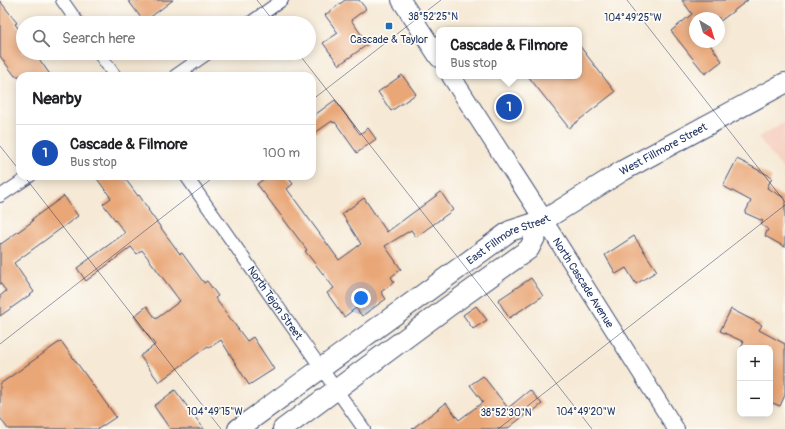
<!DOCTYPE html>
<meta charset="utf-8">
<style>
:root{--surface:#fff;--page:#f6f6f6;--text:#202124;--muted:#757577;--line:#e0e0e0;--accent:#1a73e8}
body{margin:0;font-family:Pangolin,sans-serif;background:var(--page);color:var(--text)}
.controls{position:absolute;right:12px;bottom:12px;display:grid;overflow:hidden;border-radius:8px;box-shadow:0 2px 10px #0003}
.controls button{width:36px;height:36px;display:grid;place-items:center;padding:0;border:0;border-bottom:1px solid var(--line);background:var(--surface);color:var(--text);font:20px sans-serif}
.compass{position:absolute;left:689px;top:12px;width:36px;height:36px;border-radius:50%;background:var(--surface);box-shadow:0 2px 10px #0003;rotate:142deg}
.you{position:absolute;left:361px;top:298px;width:14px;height:14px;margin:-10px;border:3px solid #fff;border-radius:50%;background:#1a73e8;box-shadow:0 0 0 6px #1a73e833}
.badge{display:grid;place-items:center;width:26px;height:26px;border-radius:50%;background:var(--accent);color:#fff;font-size:13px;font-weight:700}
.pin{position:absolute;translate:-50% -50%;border:2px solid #fff;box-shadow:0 1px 4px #0006}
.popup{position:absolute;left:436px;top:27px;width:146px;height:52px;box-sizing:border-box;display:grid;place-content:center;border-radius:8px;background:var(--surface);filter:drop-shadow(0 1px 3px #0005);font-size:13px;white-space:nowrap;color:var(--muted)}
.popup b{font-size:15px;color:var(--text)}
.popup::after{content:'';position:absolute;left:50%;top:100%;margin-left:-8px;border:8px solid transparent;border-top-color:var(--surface)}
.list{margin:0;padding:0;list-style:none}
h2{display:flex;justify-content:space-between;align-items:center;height:52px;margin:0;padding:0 16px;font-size:17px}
h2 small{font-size:13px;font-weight:400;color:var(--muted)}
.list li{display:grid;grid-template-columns:26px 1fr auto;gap:12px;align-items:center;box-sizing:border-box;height:56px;padding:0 16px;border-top:1px solid var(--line)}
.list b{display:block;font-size:15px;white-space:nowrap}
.list p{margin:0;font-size:13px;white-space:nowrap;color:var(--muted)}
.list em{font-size:13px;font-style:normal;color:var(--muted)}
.icon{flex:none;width:22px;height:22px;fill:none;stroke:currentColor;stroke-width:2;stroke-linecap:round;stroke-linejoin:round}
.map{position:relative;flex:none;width:785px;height:429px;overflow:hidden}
.search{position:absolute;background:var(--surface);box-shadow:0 2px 10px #0003;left:16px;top:16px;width:300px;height:44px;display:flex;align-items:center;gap:10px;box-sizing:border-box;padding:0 14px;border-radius:22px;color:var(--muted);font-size:15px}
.panel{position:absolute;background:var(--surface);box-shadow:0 2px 10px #0003;left:16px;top:72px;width:300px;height:108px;border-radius:12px}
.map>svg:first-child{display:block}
.built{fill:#f6d2c3}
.building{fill:#e9a676}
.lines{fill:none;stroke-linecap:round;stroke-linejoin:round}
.minor-casing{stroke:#3c4b70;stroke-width:14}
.tertiary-casing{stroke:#3c4b70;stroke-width:18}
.secondary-casing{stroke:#3c4b70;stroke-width:20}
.primary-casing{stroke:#3c4b70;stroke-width:22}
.minor{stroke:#fff;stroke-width:12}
.tertiary{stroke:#fff;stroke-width:16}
.secondary{stroke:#fff;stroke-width:18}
.primary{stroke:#fff;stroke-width:20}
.ticks{fill:none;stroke:#1b2f5e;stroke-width:1;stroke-opacity:0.45}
.poi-dot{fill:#1f6fb2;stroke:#fdfcf7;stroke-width:1.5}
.labels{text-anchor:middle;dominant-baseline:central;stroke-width:3.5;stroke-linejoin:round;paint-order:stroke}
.poi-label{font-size:11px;fill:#1b2f5e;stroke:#fdfcf7}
.street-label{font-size:11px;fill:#1b2f5e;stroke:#fdfcf7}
.ticks-label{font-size:10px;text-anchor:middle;fill:#1b2f5e;stroke:#fdfcf7;stroke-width:3.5;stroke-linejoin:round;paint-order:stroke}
</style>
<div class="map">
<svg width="785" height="429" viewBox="0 0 785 429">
<rect width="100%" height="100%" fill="#fdfcf7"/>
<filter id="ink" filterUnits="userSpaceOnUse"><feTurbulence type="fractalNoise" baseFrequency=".025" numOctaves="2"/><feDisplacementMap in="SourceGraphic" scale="8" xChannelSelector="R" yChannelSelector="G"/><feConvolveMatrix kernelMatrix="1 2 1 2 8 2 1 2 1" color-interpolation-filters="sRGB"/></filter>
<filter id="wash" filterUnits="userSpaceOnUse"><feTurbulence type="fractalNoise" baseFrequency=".012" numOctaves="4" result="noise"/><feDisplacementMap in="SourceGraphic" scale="16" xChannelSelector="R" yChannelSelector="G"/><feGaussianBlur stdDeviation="0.9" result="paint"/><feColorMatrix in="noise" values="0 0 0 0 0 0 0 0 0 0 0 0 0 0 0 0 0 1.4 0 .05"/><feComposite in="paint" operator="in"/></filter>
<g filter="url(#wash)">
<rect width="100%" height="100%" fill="#f6e9d5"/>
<!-- built -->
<path class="built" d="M785,122V172L758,137Z"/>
<g id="blocks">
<!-- building -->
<g class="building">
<path d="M128,0H173L144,22Z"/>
<path d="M345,0H359L366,9L351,20L368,44L339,65L323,43L338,33L325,15Z"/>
<path d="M682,0H748L719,22V18H695V42H708L722,61L705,74L671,31L692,14Z"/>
<path d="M0,1L17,23L15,24L23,35V53H35L51,76H15L0,56Z"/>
<path d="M579,45L615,92L569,128L528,76H579Z"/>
<path d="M402,75L416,94L391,111L378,92Z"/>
<path d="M335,100L360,134L368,128L376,139L357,153L335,122L333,123L332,121L312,135V117Z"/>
<path d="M737,159L772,177L767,188L785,198V247L765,236L768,229L761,225L763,221L745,213L751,201L723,186Z"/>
<path d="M95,176H123L138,196L139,195L149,210H148L180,254L182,253L204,283L207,281L218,296L215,298L247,341L253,337L274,369L249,385L221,340L209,348L208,346L159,382L140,356L155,345L134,316L147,306L156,319L180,301L142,250L137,254L131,247L86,281L77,268L125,233L103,204L111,198Z"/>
<path d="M268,176H287L293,184L287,189L339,260L361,244L342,214L364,198L387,232L441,192L453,210L416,237L411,230L385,246L401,269L391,277L394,282L381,292L386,299L362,316L356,308L344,317L327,293L334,288L305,251L307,250L257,184Z"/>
<path d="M64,196L78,216L14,263L34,292L0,316V296L6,291L0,283V243L1,244L33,221L32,219Z"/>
<path d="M634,236L657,271L636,284L626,268L616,274L605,255Z"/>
<path d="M531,278L543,296L509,318L498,300Z"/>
<path d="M476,306L487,320L473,329L463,315Z"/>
<path d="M731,309L762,325L759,330L785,344V395L780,406L770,402V348H741L744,342L720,331Z"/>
<path d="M61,341L116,417L98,429H8L0,418V384Z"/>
<path d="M483,376L508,408L530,390L542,404L531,413L529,412L507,429H412L446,403L459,420L483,402L470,385Z"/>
<path d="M175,390L204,429H170L154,406Z"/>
</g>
</g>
</g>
<g filter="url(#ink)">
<use href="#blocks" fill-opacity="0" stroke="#3c4b70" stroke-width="1"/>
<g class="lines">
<defs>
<g id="minor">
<path d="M62,0L78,23"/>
<path d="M250,23L282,0"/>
<path d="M99,53L115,76"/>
<path d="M175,76L208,53"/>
<path id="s1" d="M186,176L364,429"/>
<path d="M0,196L30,176"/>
</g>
<g id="tertiary">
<path id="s2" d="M544,220L676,429"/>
</g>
<g id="secondary">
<path d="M401,0L439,58"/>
<path d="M451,76L544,220"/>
</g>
<g id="primary">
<path id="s3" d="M238,429L510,231L544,220L624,170L785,83"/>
<path d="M283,429L449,306L529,249L544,220"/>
</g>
</defs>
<!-- minor casing -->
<use href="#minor" class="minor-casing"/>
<!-- tertiary casing -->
<use href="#tertiary" class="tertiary-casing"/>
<!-- secondary casing -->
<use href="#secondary" class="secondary-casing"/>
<!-- primary casing -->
<use href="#primary" class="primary-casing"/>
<!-- minor -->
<use href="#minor" class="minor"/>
<!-- tertiary -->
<use href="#tertiary" class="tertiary"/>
<!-- secondary -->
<use href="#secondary" class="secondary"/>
<!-- primary -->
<use href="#primary" class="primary"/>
</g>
</g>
<!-- ticks -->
<path class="ticks" d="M257,0L275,23M627,0L785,202M298,53L592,429M312,100L441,0M0,146L20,171M24,176L221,429M0,344L215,176M498,429L785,205"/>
<!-- markers -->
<rect class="poi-dot" x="385" y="22" width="8" height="8" rx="2"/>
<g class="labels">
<!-- poi labels -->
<g class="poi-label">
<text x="389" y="39">Cascade &amp; Taylor</text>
</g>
<!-- street labels -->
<g class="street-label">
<text stroke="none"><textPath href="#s3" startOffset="511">West Fillmore Street</textPath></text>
<text stroke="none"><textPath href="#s3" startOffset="331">East Fillmore Street</textPath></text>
<text stroke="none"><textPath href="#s2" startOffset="74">North Cascade Avenue</textPath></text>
<text stroke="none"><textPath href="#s1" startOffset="155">North Tejon Street</textPath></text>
</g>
</g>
<g class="ticks-label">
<text x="433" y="20">38°52'25"N</text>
<text x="633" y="21">104°49'25"W</text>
<text x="215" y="415">104°49'15"W</text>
<text x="586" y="415">104°49'20"W</text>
<text x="506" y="416">38°52'30"N</text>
</g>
</svg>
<div class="controls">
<button>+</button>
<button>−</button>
</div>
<svg class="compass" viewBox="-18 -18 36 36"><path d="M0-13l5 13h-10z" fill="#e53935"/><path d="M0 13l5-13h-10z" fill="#757577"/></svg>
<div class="you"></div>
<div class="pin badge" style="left:509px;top:107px;background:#1a4fb4">1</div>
<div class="popup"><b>Cascade &amp; Filmore</b>Bus stop</div>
<div class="search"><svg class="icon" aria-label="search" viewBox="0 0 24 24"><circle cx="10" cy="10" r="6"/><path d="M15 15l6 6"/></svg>Search here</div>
<section class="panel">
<h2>Nearby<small></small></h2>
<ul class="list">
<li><span class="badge" style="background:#1a4fb4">1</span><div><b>Cascade &amp; Filmore</b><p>Bus stop</p></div><em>100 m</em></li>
</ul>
</section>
</div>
